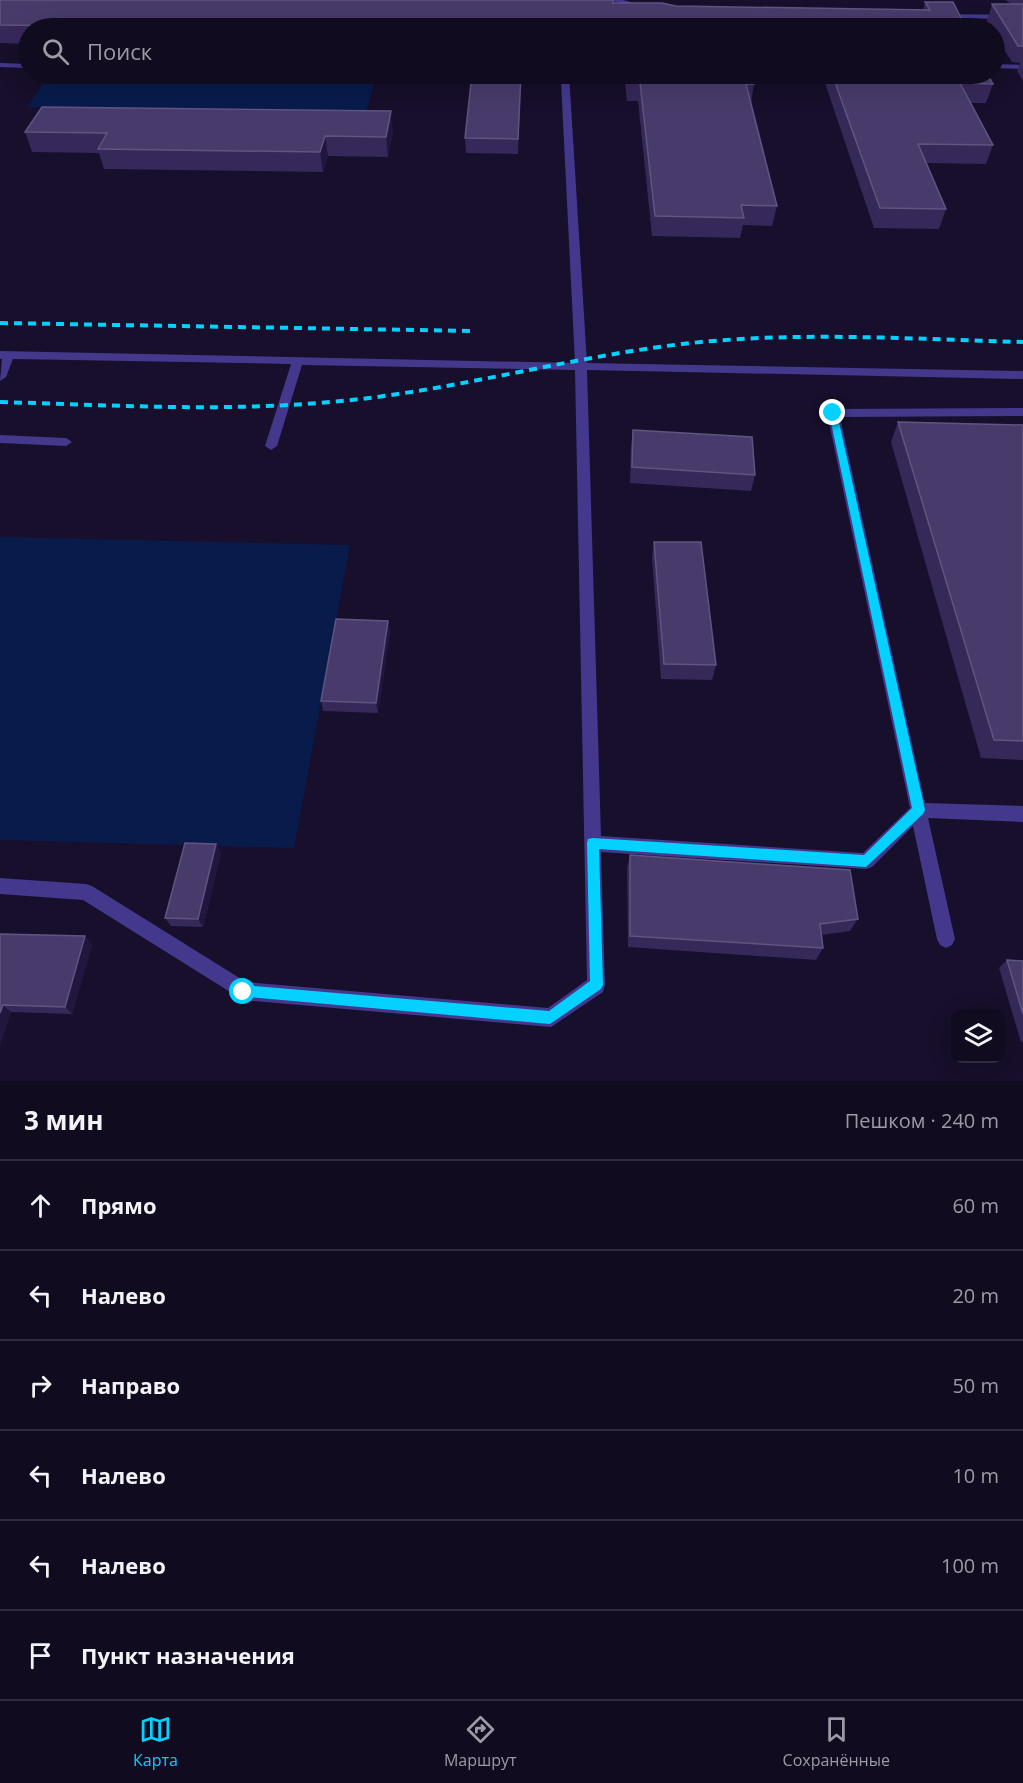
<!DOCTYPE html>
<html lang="ru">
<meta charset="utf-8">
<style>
:root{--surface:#110b20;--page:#1e192d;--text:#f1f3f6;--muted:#9c9ba5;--line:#302b3e;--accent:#05d1ff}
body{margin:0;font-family:"Open Sans",sans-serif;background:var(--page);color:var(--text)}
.controls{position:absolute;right:18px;bottom:18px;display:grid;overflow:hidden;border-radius:12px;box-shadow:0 6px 24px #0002}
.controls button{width:54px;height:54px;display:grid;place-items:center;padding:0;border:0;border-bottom:2px solid var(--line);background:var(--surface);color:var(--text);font:30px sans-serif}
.stop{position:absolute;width:18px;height:18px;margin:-14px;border:4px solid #05d1ff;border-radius:50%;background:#fff}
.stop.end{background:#05d1ff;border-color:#fff;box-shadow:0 2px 6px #0008}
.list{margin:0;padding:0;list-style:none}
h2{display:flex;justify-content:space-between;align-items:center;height:78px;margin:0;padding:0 24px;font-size:26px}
h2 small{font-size:20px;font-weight:400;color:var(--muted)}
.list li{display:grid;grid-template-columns:39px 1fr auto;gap:18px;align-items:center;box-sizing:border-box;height:90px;padding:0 24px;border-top:2px solid var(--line)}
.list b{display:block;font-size:22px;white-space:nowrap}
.list em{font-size:20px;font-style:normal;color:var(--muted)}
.icon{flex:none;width:33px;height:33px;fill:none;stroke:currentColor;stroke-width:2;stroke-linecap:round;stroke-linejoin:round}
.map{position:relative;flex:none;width:1023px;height:1081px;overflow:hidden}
.search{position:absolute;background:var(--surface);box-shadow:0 6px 24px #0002;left:18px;right:18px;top:18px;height:66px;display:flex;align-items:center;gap:15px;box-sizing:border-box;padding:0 21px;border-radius:33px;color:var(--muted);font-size:22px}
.sheet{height:618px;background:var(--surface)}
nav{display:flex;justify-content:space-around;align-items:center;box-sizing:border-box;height:84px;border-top:2px solid var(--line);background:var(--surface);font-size:16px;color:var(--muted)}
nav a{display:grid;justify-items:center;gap:3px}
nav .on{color:var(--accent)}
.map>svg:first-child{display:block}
.water{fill:#081b4b}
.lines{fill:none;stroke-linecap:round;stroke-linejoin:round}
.service{fill:#43388c;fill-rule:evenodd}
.rail{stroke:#05d1ff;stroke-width:4;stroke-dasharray:8 6;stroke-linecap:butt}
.wall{fill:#362859}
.shaded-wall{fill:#22163f}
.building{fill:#483b6b;stroke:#605482;stroke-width:1.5}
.route{fill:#05d1ff}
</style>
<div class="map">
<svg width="1023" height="1081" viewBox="0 0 1023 1081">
<rect width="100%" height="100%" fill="#170f2b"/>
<!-- water -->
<g class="water">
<path d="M48,77L374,83L366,113L27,107Z"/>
<path d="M0,537L350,545L294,848L0,840Z"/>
</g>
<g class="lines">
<!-- service -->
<g class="service">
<path d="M608,0H623L646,6L642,8Z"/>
<path d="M943,14L1023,15V19L940,18L939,16Z"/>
<path d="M0,63L28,64V68L0,67Z"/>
<path d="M994,64L1023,65V69L994,68Z"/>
<path d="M327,74L561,76V74H569L587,363L1023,371V379L587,370L601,836L863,853L910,808L827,413L833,409L1023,408V416L840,417L925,803L1023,806V822L928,818L955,939L952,945L946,948L940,945L937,939L913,826L872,867L866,869L601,852L605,985L603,992L551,1027L243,1000L83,900L0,894V878L86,884L92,886L246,982L548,1008L587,980L575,370L302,365L277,446L271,450L265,446L291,364L13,359L6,377L0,381L2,359H0V351L575,363L561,81L331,76Z"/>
<path d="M0,435L66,438L72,442L66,446L0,443Z"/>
</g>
<!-- rail -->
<g class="rail">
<path d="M0,323L474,331"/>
<path d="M0,402C110,405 220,412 331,402C449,392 564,358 682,344C795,331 910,339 1023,342"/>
</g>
</g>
<!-- wall -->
<g class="wall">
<path d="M0,0L613,3L676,6L923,10L925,2L966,28H28V44L0,43Z"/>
<path d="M1005,0H1023V81L1017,71L1020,63L1012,62L994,34V28H991L987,21L992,4H1012Z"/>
<path d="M521,74L518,154L466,153L465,138Z"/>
<path d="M624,74H752L754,84L751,103L777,206L772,226L743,225L740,238L652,236L638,101H627Z"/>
<path d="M822,74H987L993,84L986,103H970L993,145L986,164L927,163L946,209L939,229L874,228Z"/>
<path d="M393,131L388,157L328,156L323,172L104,169L99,153L32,152L25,132Z"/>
<path d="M898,422L1023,425V760L981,758L891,442Z"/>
<path d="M633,430L755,475L751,491L630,483L631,446Z"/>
<path d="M654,542L716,665L712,680L661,679L652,557Z"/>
<path d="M388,621L390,631L378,713L323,711L321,701Z"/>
<path d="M216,844L221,853L203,927L171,926L165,918Z"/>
<path d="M630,855L858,919L850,931L821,935L823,948L816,960L628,947L627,868Z"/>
<path d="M0,934L85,936L92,945L72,1014L11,1012L0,1044Z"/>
<path d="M1007,960L1023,961V1042H1021L999,968Z"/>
</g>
<!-- shaded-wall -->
<g class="shaded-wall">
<path d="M391,111L393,131L388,157L386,137Z"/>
<path d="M325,136L328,156L323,172L320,152Z"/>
<path d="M388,621L390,631L378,713L376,703Z"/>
<path d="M216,844L221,853L203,927L198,919Z"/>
<path d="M85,936L92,945L72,1014L65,1007Z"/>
<path d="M3,1005L11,1012L0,1044V1013Z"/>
</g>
<!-- building -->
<g class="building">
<path d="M0,0H613V3H662L676,6L930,10L925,2H953L966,28H230L0,25Z"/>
<path d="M992,4H1023V46H1018Z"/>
<path d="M472,74H521L518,139L465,138Z"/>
<path d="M628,74H752L754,84H746L777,206L741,205L744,218L655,216L640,83L628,82Z"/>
<path d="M832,74H987L993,84L960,83L993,145L918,144L946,209L880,208Z"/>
<path d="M42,107L391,111L386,137L325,136L320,152L98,149L107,133L25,132Z"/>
<path d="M898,422L1023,425V741L994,740Z"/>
<path d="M633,430L752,437L755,475L632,467Z"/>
<path d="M654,542H701L716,665L664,664Z"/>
<path d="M336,619L388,621L376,703L321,701Z"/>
<path d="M185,843L216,844L198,919L165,918Z"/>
<path d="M630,855L850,870L858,919L820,924L823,948L630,936Z"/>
<path d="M0,934L85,936L65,1007L3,1005L0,1013Z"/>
<path d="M1007,960L1023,961V1014Z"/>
</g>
<!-- route -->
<path class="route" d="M833,410L837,413L925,810L923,814L866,867L599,849L603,985L601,989L550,1024L238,996L236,992L238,987L243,985L549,1011L590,981L587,843L588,839L593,838L864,855L912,808L829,413Z"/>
</svg>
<div class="controls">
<button><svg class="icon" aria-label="layers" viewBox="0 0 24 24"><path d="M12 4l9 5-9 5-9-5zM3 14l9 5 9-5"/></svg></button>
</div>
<div class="stop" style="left:243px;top:992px"></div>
<div class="stop end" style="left:833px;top:413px"></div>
<div class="search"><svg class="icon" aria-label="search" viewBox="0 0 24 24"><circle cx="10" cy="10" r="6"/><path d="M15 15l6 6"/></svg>Поиск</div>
</div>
<section class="sheet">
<h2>3 мин<small>Пешком · 240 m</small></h2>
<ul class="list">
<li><svg class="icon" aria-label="ahead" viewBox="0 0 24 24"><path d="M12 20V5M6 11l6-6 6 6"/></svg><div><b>Прямо</b></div><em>60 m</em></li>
<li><svg class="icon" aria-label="left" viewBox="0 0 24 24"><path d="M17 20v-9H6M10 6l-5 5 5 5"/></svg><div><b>Налево</b></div><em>20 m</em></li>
<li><svg class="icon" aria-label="right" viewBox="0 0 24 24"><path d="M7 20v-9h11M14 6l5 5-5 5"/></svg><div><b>Направо</b></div><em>50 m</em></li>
<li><svg class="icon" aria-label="left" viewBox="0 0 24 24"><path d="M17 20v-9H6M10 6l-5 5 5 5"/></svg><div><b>Налево</b></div><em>10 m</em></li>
<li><svg class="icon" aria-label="left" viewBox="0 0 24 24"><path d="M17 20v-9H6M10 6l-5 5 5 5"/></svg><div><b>Налево</b></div><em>100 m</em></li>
<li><svg class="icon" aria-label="arrive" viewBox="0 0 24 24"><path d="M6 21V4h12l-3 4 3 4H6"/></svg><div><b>Пункт назначения</b></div></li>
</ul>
</section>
<nav>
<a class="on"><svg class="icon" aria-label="map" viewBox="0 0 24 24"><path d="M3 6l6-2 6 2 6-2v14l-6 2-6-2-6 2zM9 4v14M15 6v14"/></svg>Карта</a>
<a><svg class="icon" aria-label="directions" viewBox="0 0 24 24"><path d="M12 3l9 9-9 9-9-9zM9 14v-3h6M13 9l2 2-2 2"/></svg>Маршрут</a>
<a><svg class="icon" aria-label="saved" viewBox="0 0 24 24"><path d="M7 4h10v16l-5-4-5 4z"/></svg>Сохранённые</a>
</nav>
